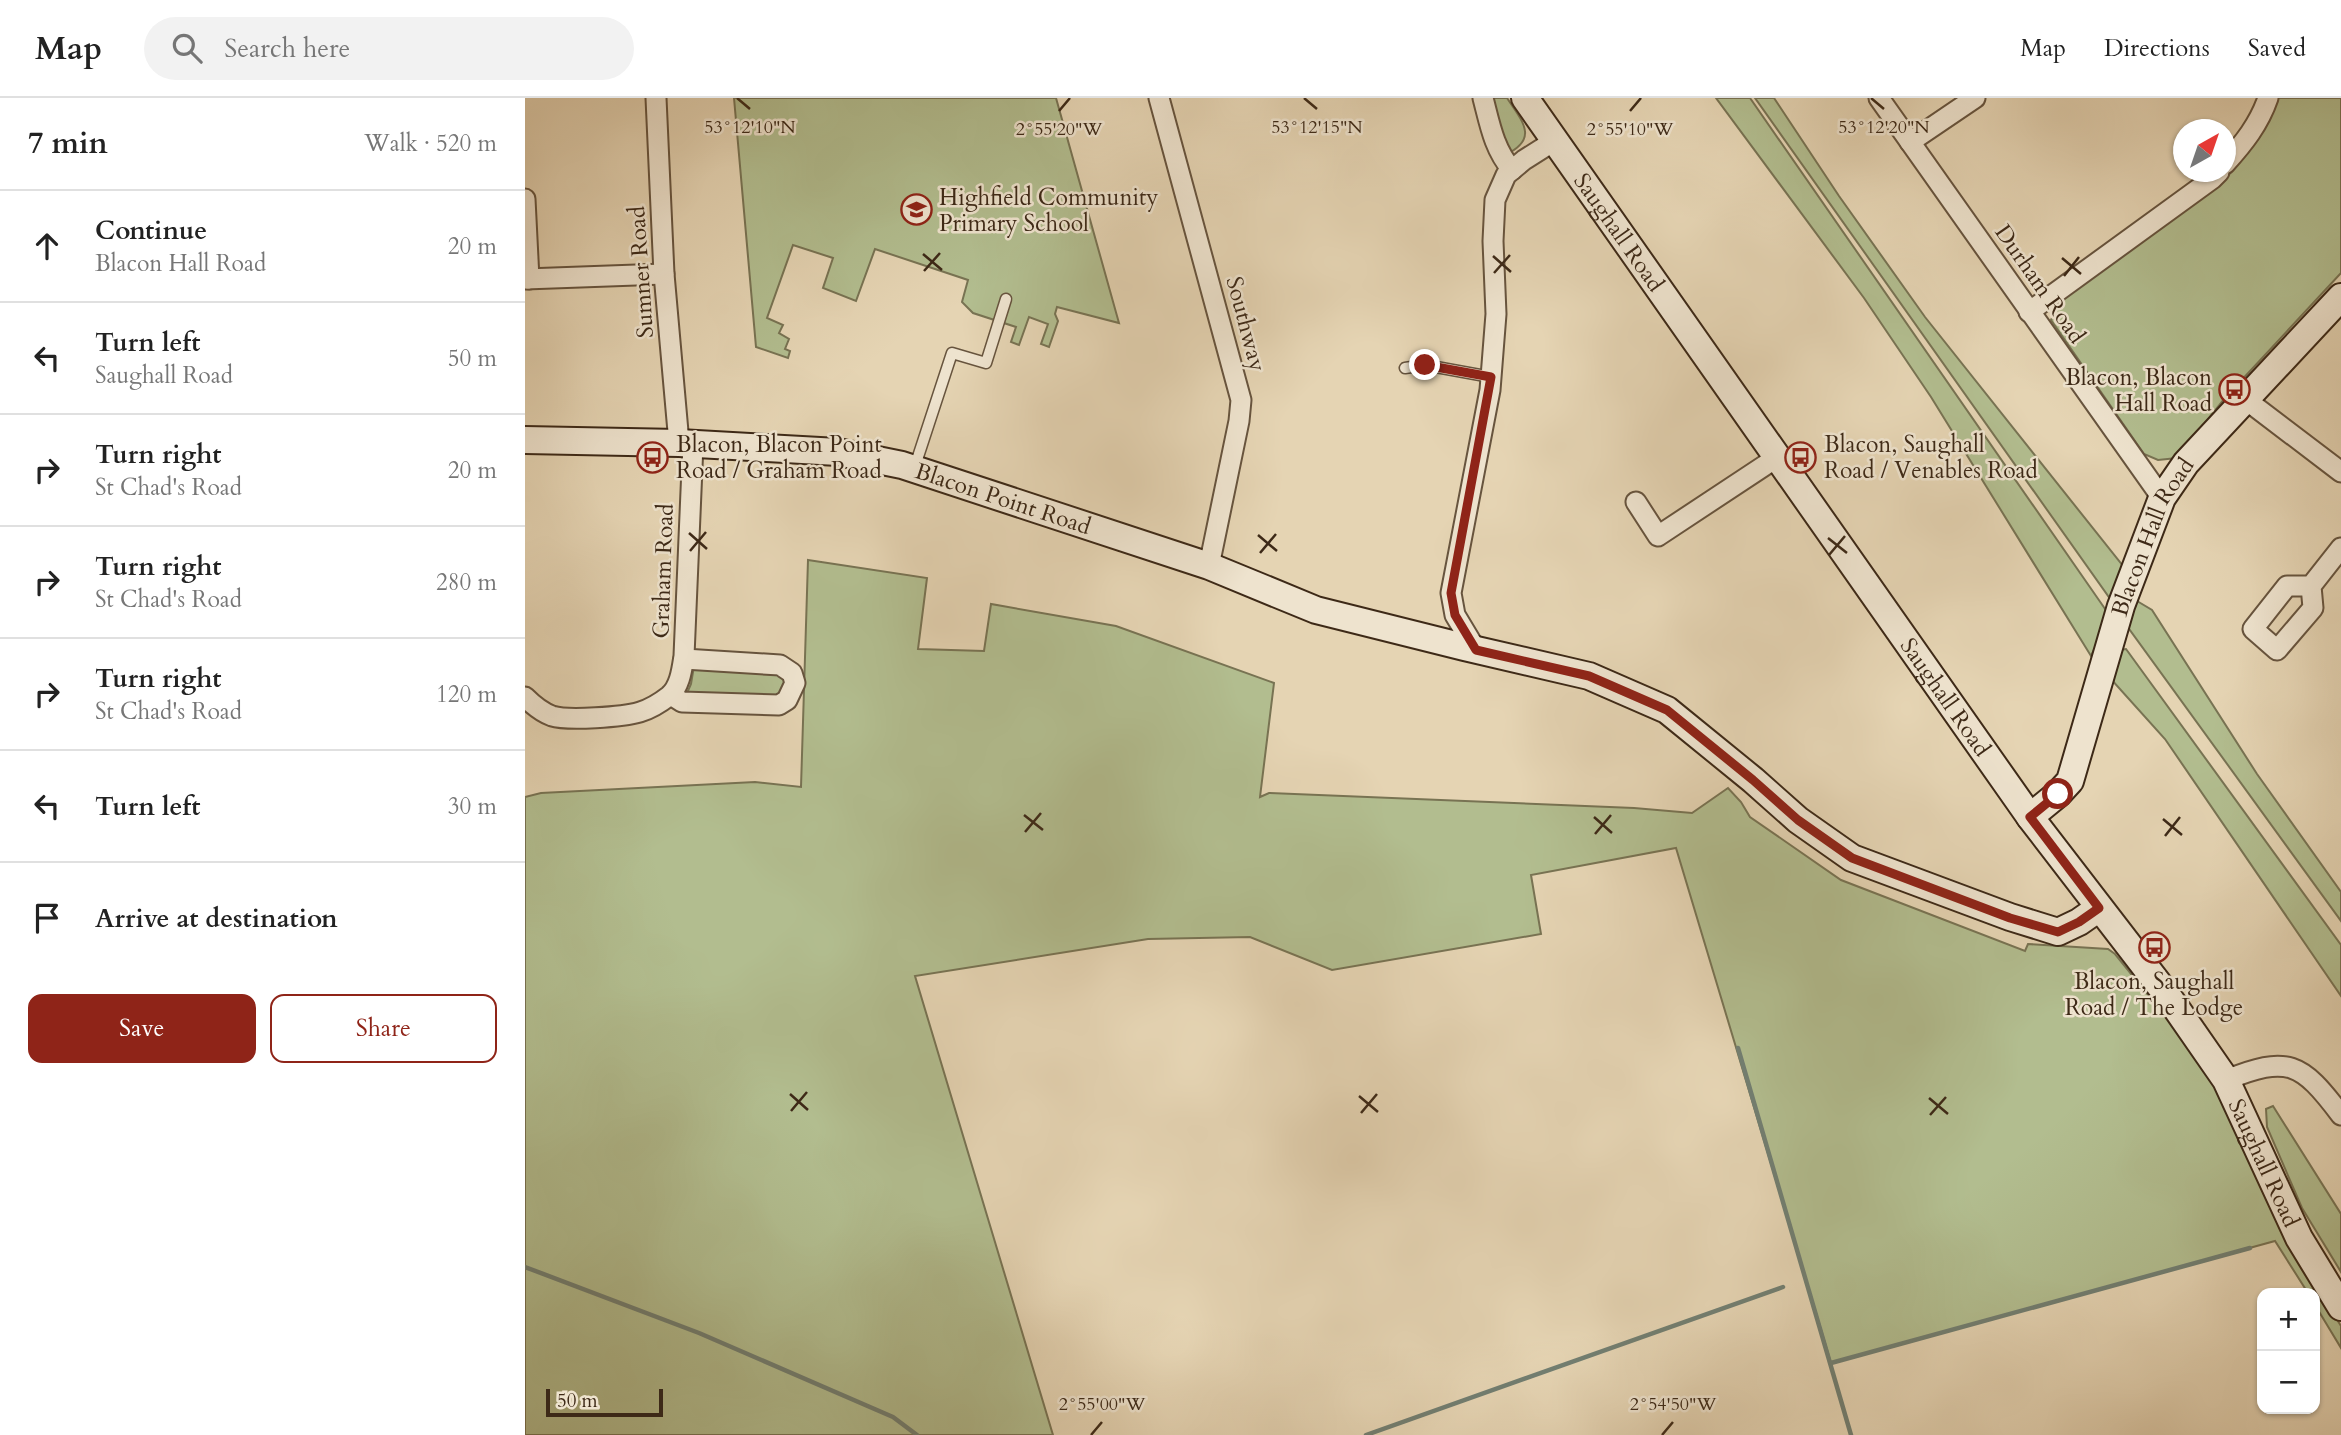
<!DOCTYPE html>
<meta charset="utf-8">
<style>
:root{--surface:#fff;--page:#f2f2f2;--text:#222;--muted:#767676;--line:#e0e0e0;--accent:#8f2418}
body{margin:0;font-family:Cardo,serif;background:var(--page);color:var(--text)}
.controls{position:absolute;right:21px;bottom:21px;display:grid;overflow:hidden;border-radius:14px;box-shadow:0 2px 5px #0004}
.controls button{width:63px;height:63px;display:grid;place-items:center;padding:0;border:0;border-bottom:2px solid var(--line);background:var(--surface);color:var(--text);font:35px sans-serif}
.compass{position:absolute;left:1648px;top:21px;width:63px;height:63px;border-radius:50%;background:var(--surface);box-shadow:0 2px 5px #0004;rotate:40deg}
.scale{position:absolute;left:21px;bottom:18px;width:117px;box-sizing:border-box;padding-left:7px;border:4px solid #3d2917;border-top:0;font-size:19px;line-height:24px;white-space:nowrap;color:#3d2917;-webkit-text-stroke:5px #eee3ce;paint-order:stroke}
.stop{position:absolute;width:21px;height:21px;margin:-16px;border:5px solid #8f2418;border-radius:50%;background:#fff}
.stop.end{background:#8f2418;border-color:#fff;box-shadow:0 2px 7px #0008}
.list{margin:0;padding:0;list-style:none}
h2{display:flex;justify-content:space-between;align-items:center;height:91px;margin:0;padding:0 28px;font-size:30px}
h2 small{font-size:23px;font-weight:400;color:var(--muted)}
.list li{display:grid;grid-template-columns:46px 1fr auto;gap:21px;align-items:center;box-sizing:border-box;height:112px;padding:0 28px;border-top:2px solid var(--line)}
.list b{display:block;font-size:26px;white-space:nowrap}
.list p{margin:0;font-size:23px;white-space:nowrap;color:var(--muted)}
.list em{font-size:23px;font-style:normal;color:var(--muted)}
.actions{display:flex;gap:14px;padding:21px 28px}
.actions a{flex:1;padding:16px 0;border:2px solid var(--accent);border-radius:14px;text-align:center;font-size:24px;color:var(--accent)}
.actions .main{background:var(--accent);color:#fff}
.icon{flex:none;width:38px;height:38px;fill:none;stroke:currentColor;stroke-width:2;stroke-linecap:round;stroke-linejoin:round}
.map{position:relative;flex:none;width:1816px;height:1337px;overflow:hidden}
header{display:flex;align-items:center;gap:42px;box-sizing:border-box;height:98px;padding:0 35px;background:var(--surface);border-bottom:2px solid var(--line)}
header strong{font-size:33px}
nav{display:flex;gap:38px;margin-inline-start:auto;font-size:24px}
.search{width:490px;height:63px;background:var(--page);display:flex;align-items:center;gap:18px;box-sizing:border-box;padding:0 24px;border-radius:38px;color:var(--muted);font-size:26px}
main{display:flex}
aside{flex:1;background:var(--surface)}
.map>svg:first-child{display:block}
.green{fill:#b2bd8f;stroke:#787353;stroke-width:2}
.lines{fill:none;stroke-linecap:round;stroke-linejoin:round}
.stream{stroke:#727f72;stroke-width:4.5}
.lane-casing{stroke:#67543e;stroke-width:13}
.street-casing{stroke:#67543e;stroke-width:23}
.secondary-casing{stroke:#3d2917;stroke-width:30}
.lane{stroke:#eee3ce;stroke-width:10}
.street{stroke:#eee3ce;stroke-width:19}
.secondary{stroke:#eee3ce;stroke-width:26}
.route{stroke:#8f2418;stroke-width:9}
.ticks{fill:none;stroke:#3d2917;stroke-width:2.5}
.labels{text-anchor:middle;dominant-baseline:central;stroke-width:5;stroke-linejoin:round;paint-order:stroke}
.poi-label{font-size:23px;fill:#3d2917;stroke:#eee3ce;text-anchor:start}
.street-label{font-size:23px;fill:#3d2917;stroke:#eee3ce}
.ticks-label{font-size:18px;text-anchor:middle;fill:#3d2917;stroke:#eee3ce;stroke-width:5;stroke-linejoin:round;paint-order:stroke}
</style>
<header>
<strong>Map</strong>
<div class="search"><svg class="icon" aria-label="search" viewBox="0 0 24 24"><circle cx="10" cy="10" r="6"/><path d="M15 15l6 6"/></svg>Search here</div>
<nav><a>Map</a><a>Directions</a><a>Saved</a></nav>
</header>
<main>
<aside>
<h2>7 min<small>Walk · 520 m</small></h2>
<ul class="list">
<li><svg class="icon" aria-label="ahead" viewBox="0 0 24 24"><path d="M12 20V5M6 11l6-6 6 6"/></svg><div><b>Continue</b><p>Blacon Hall Road</p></div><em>20 m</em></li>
<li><svg class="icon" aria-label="left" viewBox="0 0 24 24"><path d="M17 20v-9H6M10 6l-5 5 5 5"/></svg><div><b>Turn left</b><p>Saughall Road</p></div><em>50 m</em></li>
<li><svg class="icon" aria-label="right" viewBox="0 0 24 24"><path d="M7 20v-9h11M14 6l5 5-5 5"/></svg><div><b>Turn right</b><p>St Chad's Road</p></div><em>20 m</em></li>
<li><svg class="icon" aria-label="right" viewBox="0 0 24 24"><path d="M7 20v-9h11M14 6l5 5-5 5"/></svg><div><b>Turn right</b><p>St Chad's Road</p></div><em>280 m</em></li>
<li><svg class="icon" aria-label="right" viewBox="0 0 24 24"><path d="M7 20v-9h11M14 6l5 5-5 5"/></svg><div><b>Turn right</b><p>St Chad's Road</p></div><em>120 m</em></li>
<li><svg class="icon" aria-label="left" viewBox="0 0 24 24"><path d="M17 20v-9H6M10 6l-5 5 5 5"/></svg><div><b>Turn left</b></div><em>30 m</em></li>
<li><svg class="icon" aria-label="arrive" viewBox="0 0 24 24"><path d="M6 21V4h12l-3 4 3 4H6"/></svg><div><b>Arrive at destination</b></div></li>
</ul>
<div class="actions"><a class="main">Save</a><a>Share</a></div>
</aside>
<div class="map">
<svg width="1816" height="1337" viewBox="0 0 1816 1337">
<rect width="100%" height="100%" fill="#e5d4b3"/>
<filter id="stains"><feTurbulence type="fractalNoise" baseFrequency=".00286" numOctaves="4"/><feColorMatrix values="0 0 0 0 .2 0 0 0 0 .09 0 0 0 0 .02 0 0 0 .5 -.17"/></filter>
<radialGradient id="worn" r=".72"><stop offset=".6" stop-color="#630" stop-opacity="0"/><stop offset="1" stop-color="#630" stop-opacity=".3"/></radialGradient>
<!-- green -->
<g class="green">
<path d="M209,0H531L594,225L532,209L530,216L533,223L524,249L516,246L523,226L504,219L494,247L486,244L491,229L448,215L437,204L443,182L350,151L331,203L298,190L308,160L268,147L242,220L258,227L254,235L264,241L260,251L265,253L263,260L231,249Z"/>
<path d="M965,0H982C998,24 1014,41 980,57Z"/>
<path d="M1191,0H1225L1585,518L1566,558L1406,299L1339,200Z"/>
<path d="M1230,0H1249L1314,98L1400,219L1598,468L1586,502Z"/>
<path d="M1750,0H1816V175L1700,300L1652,360L1633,362L1619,356L1526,222L1539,196L1630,133Z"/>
<path d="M283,462L402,480L393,551L459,553L466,506L591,528L749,585L735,699L744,695L1109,710L1167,715L1203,690L1216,704L1225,719L1316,782L1500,853L1503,846L1583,851L1590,856L1628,903L1643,915L1683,968L1800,1202L1816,1228V1250L1790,1207V1195H1783L1750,1143L1306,1265L1151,750L1006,777L1016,836L807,872L725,839L623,841L390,878L528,1337H0V699L16,695L230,684L276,689Z"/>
<path d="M1612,503L1627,512L1732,676L1816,794V823L1602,528Z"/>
<path d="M1601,551L1816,847V898L1640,641L1585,580L1595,552Z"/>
<path d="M169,568L254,574L264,582L253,600L162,595L166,586Z"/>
<path d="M1748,1008L1816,1116V1174L1777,1110L1742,1029L1741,1011Z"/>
</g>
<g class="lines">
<!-- stream -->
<g class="stream">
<path d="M1213,950L1326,1337"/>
<path d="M0,1169L174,1235L368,1319L392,1337"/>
<path d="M1306,1265L1725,1150"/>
<path d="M841,1337L1258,1189"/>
</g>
<defs>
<g id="lane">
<path d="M880,270L900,267L966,279"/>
<path d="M389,371L427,255L461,265L481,201"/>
</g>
<g id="street">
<path d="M131,0L139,176L154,345"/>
<path d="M634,0L716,302L714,323L684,468"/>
<path d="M958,0C965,27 969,51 987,72"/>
<path d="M1354,0L1637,400"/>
<path d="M1385,44L1450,0"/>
<path d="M1700,66C1719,45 1734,26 1743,0"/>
<path d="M0,101L4,181"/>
<path d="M0,181L139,176"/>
<path d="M1504,214L1687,81L1694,74"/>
<path d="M1720,301L1816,374"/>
<path d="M1111,404L1133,438L1251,360"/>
<path d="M1786,488H1762L1728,531L1752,552L1788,510L1786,488L1816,450"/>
<path d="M951,552L930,517L926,495L965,292L971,216L968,143L970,102L981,77L999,62L1029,43"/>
<path d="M146,597L157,604L254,607L262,602L270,585L267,575L255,567L159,561"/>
<path d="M0,599C8,607 16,614 27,618C43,623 98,619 115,614C125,611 135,605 144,598C155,589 157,571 159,558L168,346"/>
<path d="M1701,982C1763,957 1776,964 1816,1017"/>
</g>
<g id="secondary">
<path id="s1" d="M1000,0L1505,719L1642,897L1701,982L1774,1140L1816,1209"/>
<path id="s2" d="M0,342L154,345L313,354L377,367L684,468L791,512L939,549L1064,578L1142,612L1228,682L1273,722L1327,760L1485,819L1533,834L1554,824L1574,810"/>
<path id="s3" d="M1505,719L1533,696L1545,683L1596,508L1637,400L1661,365L1816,199"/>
</g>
</defs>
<!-- lane casing -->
<use href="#lane" class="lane-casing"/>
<!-- street casing -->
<use href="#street" class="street-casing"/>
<!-- secondary casing -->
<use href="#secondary" class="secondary-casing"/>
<!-- lane -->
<use href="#lane" class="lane"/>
<!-- street -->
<use href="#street" class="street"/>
<!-- secondary -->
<use href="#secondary" class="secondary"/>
</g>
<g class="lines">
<!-- route -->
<path class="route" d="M900,267L966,279L926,495L930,517L951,552L1064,578L1142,612L1228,682L1273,722L1327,760L1485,820L1533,834L1554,824L1574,810L1505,719L1533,696"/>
</g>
<!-- ticks -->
<path class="ticks" d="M212,0L225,11M779,0L792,11M1346,0L1359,11M534,13L545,0M1105,13L1116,0M398,156L417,172M968,158L986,174M1537,160L1556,176M399,173L415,155M969,175L985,157M1539,178L1554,159M164,435L182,451M733,437L752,453M1303,440L1322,455M165,453L181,434M735,455L751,436M1304,457L1320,438M499,717L518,732M1069,719L1087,735M1638,721L1657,737M500,734L516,715M1070,736L1086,717M1640,738L1655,719M265,996L283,1012M834,998L853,1014M1404,1000L1423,1016M266,1013L282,994M836,1015L852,996M1405,1017L1421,999M566,1337L577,1324M1137,1337L1148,1324"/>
<!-- icons -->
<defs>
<symbol id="school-ring" viewBox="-11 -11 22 22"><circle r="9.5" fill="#eee3ce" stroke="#8f2418" stroke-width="1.5"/><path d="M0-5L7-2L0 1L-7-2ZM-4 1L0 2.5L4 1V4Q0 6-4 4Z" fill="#8f2418"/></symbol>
<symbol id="bus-ring" viewBox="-11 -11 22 22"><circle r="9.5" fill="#eee3ce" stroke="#8f2418" stroke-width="1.5"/><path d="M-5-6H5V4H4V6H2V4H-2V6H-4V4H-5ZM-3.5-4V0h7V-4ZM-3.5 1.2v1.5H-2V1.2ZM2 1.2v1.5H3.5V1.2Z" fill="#8f2418"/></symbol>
</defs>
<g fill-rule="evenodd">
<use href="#school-ring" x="374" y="94" width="35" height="35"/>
<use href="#bus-ring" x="1692" y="274" width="35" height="35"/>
<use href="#bus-ring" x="110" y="342" width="35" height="35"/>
<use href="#bus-ring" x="1258" y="342" width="35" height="35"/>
<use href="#bus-ring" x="1612" y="832" width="35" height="35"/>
</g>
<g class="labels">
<!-- poi labels -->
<g class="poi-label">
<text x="414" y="99">Highfield Community<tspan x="414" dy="26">Primary School</tspan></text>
<text x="1687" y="279" text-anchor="end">Blacon, Blacon<tspan x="1687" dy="26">Hall Road</tspan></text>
<text x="151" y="346">Blacon, Blacon Point<tspan x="151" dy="26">Road / Graham Road</tspan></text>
<text x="1299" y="346">Blacon, Saughall<tspan x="1299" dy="26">Road / Venables Road</tspan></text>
<text x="1629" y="883" text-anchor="middle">Blacon, Saughall<tspan x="1629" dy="26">Road / The Lodge</tspan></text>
</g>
<!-- street labels -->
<g class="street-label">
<text stroke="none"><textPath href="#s1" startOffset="164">Saughall Road</textPath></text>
<text transform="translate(116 174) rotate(-94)">Sumner Road</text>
<text transform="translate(1515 186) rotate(55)">Durham Road</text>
<text transform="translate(721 226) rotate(75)">Southway</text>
<text stroke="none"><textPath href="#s2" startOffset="485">Blacon Point Road</textPath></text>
<text stroke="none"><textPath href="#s3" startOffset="312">Blacon Hall Road</textPath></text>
<text transform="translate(138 473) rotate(-88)">Graham Road</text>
<text stroke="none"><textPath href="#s1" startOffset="732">Saughall Road</textPath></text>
<text stroke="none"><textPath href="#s1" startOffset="1298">Saughall Road</textPath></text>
</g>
</g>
<g class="ticks-label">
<text x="225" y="35">53°12'10"N</text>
<text x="792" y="35">53°12'15"N</text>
<text x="1359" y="35">53°12'20"N</text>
<text x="534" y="37">2°55'20"W</text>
<text x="1105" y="37">2°55'10"W</text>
<text x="577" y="1312">2°55'00"W</text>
<text x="1148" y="1312">2°54'50"W</text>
</g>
<rect width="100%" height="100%" filter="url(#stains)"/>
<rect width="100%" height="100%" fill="url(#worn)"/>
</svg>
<div class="controls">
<button>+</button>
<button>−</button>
</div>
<svg class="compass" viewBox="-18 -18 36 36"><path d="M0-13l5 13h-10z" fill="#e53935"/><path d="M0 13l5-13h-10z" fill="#767676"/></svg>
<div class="scale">50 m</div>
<div class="stop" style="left:1533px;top:696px"></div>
<div class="stop end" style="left:900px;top:267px"></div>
</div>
</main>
